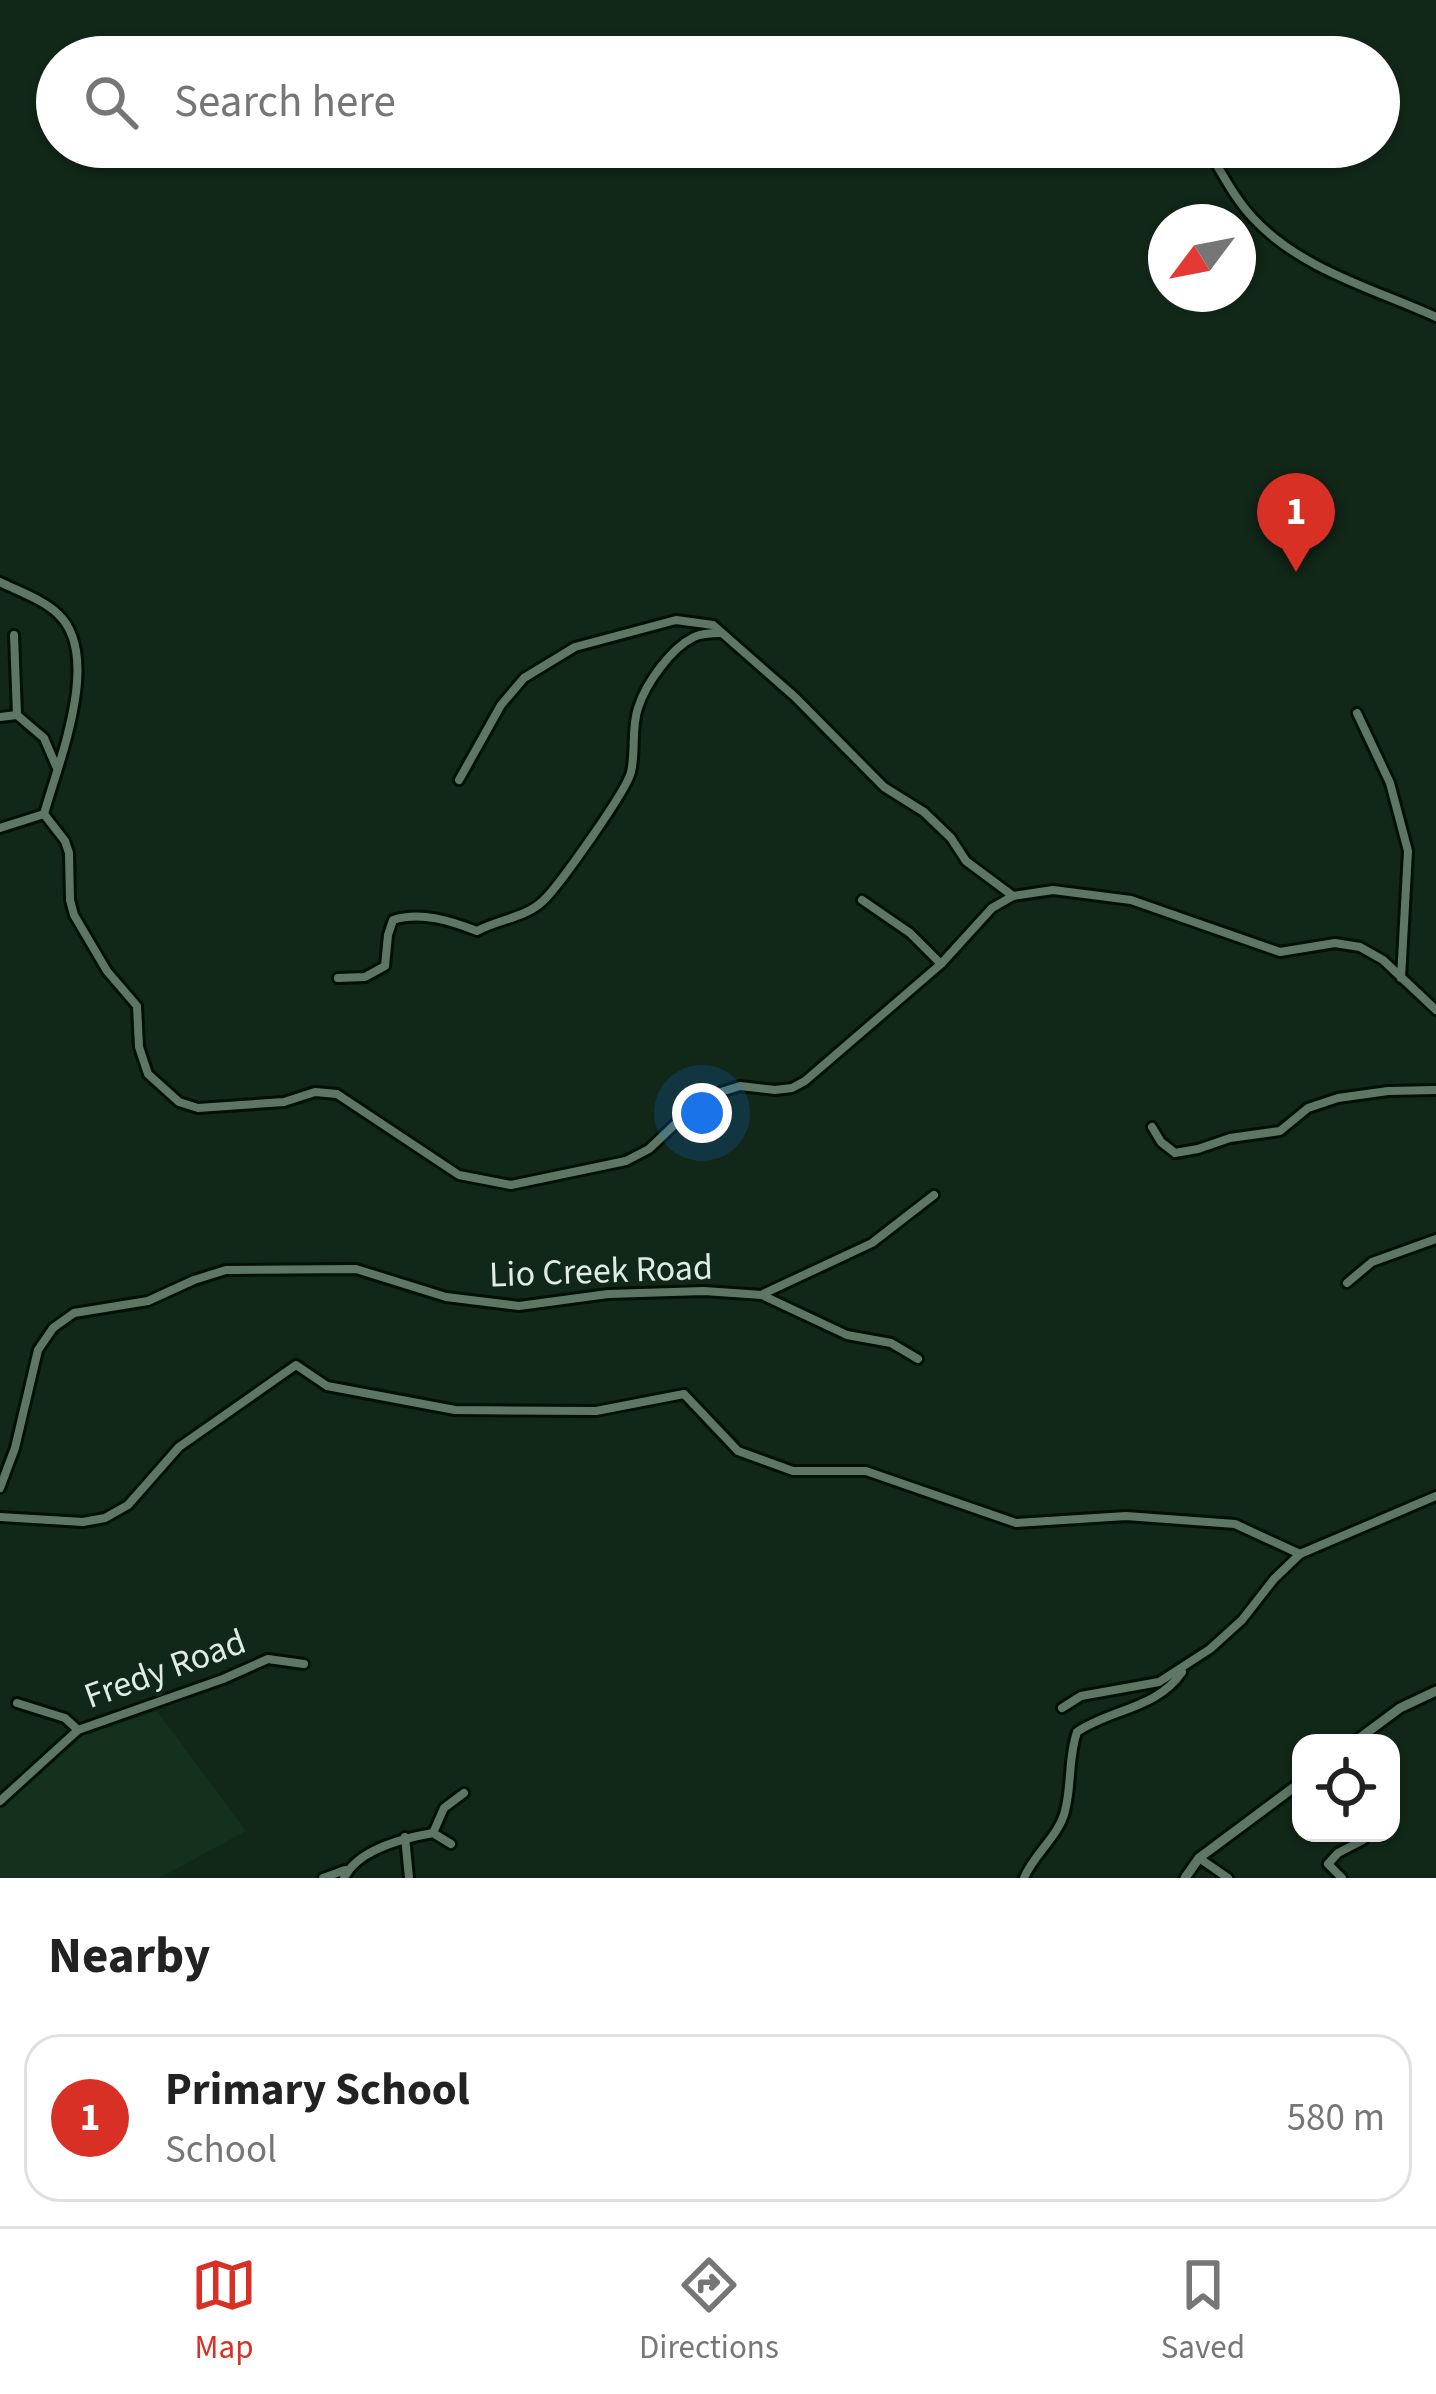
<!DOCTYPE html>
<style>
:root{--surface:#fff;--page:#f6f6f6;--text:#222;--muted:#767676;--line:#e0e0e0;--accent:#d93025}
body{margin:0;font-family:"Source Sans 3",sans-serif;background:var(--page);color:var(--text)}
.controls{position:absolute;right:36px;bottom:36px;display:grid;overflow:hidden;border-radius:24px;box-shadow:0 3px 9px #0004}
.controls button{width:108px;height:108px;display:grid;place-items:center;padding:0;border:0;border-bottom:3px solid var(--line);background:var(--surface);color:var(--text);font:60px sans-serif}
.compass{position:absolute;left:1148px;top:204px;width:108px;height:108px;border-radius:50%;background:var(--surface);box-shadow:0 3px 9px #0004;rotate:238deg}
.you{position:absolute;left:702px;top:1113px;width:42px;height:42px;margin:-30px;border:9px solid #fff;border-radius:50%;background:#1a73e8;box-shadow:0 0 0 18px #1a73e833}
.badge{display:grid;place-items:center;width:78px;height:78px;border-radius:50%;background:var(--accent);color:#fff;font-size:39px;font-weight:700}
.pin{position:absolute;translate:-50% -99px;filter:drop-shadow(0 3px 6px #0008)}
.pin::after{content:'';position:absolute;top:63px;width:42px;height:36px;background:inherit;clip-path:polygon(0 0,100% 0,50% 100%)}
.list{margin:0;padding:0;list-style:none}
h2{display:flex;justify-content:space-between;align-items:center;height:156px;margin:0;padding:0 48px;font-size:51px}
h2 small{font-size:39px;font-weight:400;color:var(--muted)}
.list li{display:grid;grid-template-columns:78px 1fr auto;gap:36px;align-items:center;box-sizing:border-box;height:168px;margin:0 24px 24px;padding:0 24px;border:3px solid var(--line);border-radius:36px}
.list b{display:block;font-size:45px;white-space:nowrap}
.list p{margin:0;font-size:39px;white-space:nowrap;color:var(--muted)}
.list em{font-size:39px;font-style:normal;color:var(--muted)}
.icon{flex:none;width:66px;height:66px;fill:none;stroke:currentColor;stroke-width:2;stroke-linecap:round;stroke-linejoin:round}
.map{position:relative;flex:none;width:1436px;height:1878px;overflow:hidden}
.search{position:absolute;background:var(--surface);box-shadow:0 3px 9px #0004;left:36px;right:36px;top:36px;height:132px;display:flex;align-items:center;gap:30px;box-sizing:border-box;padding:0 42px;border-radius:66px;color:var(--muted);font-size:45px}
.sheet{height:348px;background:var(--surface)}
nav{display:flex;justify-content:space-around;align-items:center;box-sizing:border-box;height:168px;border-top:3px solid var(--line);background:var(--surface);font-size:33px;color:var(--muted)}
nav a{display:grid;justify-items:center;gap:6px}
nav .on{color:var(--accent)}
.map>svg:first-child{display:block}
.built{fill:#13311d}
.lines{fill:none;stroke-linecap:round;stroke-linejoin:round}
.minor-casing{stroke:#001004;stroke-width:14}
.tertiary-casing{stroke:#001004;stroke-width:15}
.minor{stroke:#5e7765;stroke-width:8}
.tertiary{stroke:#5e7765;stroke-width:9}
.labels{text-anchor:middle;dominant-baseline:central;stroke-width:9;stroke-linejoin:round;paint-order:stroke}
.street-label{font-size:36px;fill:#dfede2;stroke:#112718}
</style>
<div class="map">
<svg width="1436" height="1878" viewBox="0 0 1436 1878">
<rect width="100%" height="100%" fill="#112718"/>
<!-- built -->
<path class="built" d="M157,1711L246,1831L159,1878H0V1807L82,1736Z"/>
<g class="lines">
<defs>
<g id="minor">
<path d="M1206,147C1221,171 1234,198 1253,218C1301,270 1375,289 1436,317"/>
<path d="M0,582C18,591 44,600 58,614C103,656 58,763 44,814"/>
<path d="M14,635L17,715"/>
<path d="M1357,713L1390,783L1408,851L1401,978"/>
<path d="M0,717L17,715L44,738L56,766"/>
<path d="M459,780L501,705L524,678L575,647L676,620L713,625L795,697L884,787L924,812L951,838L966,861L1013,896"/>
<path d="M44,814L65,841L69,853L70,900L74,915L107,971L137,1006L139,1047L148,1074L179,1102L198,1108L284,1102L315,1092L337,1094L459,1175L511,1185L626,1161L649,1149L688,1112L721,1092L740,1086L775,1090L792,1088L805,1081L941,964L992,908L1013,896L1053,890L1131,900L1280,952L1335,943L1360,947L1383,960L1436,1010"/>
<path d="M0,828L44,814"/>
<path d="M862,900L910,933L941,964"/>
<path d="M338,978L365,977L385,966L388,935L393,920C421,911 451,921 477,931C499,919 525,918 543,901C559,886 627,790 631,772C636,751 631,728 638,708C646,683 671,648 694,637C702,633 712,633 721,633"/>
<path d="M1152,1127L1161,1142L1175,1153L1198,1149L1230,1138L1280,1131L1308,1108L1338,1098L1388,1091L1436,1090"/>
<path d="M1347,1283L1372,1262L1436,1239"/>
<path d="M763,1294L872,1243L934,1195"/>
<path d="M0,1488L15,1448L38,1350L53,1328L74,1313L148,1301L194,1280L226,1270L356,1269L446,1297L519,1306L608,1294L704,1291L762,1295L847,1335L891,1343L918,1359"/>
<path d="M0,1517L83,1522L105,1518L128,1505L179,1447L296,1365L327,1386L455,1410L596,1411L684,1394L738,1451L793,1471H866L1016,1523L1126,1516L1235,1524L1300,1554"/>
<path d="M17,1703L65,1718L78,1730"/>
<path d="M1062,1708L1081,1696L1159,1682L1210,1649L1242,1620L1274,1579L1300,1554L1436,1496"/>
<path d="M0,1801L78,1730L223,1679L268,1659L304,1664"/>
<path d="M433,1833L444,1808L464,1793"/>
<path d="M405,1837L409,1878"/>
<path d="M1199,1858L1228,1878"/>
<path d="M323,1878L345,1870"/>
<path d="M344,1878C358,1849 404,1838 433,1833L451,1844"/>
<path d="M1024,1878C1034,1854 1059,1836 1065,1811C1072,1784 1068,1758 1077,1732C1110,1709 1157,1709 1182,1672"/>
<path d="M1342,1878L1328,1864L1338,1853L1363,1840"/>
</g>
<g id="tertiary">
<path d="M1353,1743L1400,1708L1436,1691"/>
<path d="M1185,1878L1199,1858L1301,1782"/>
</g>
</defs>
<!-- minor casing -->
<use href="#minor" class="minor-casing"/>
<!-- tertiary casing -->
<use href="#tertiary" class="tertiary-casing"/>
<!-- minor -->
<use href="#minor" class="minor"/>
<!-- tertiary -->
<use href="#tertiary" class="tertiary"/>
</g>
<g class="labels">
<!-- street labels -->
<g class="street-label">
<text transform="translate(601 1271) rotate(-2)">Lio Creek Road</text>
<text transform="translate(165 1669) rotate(-20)">Fredy Road</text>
</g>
</g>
</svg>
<div class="controls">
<button><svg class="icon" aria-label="locate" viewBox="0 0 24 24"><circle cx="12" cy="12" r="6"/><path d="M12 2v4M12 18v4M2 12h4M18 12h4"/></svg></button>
</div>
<svg class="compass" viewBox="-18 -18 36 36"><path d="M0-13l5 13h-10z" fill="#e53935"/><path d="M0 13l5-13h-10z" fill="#767676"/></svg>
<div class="you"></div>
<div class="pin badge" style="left:1296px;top:572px">1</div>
<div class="search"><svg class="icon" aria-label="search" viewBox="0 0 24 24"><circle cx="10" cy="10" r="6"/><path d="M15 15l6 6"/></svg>Search here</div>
</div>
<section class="sheet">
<h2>Nearby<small></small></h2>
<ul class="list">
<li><span class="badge">1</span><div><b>Primary School</b><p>School</p></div><em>580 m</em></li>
</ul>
</section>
<nav>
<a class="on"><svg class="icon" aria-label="map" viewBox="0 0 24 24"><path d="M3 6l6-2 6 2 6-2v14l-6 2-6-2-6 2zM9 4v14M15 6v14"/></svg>Map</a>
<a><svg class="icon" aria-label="directions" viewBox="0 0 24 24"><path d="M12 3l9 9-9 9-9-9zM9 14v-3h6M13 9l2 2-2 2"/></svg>Directions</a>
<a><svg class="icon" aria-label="saved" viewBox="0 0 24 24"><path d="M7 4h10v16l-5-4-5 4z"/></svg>Saved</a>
</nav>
